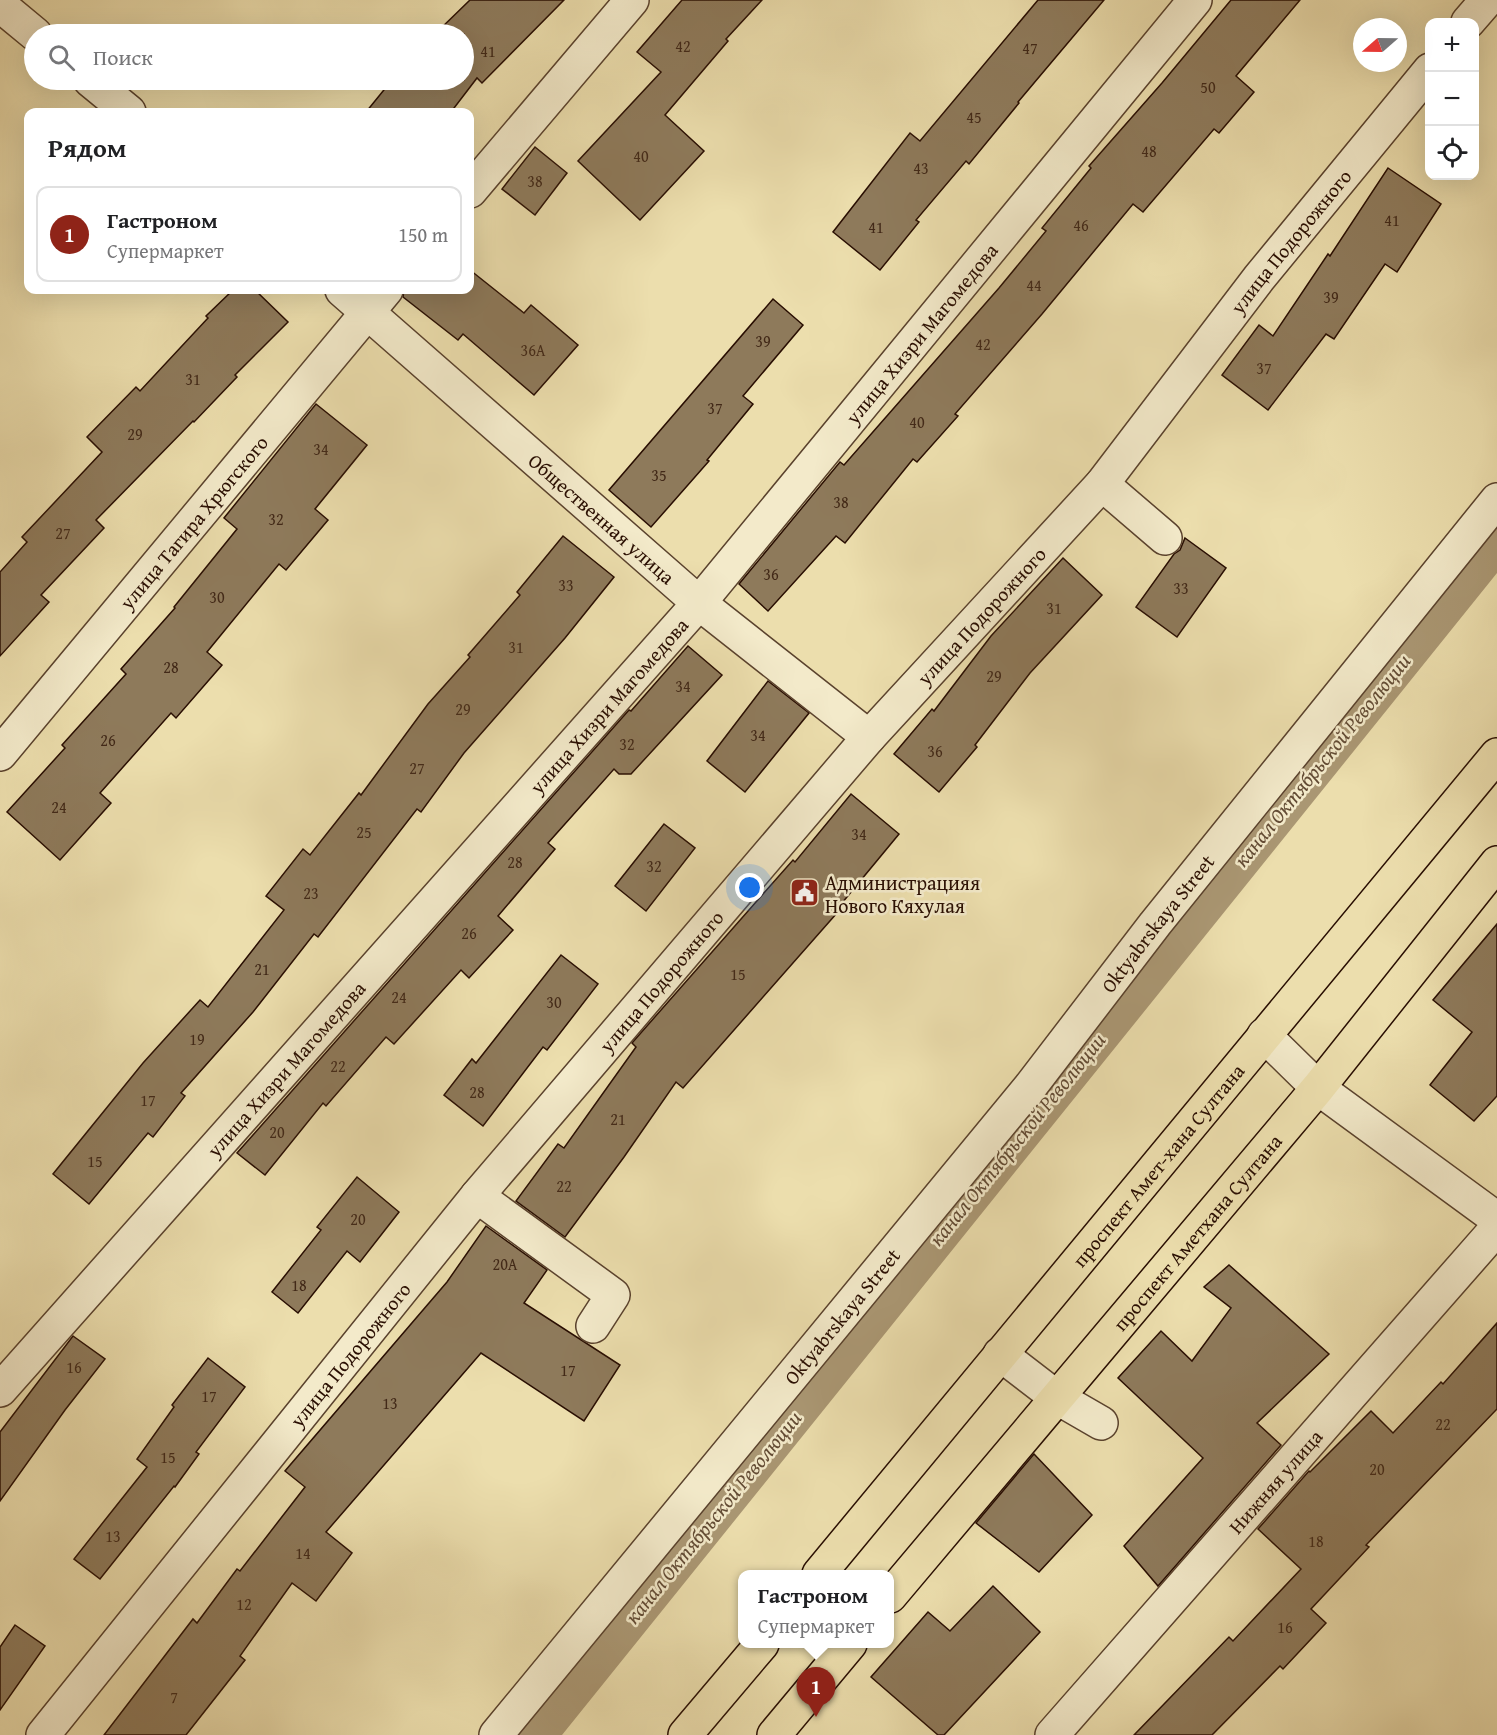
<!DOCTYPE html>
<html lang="ru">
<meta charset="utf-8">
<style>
:root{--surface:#fff;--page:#f6f6f6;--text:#202124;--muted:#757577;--line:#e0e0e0;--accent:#8f2418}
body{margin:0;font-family:"Gentium Book Plus",serif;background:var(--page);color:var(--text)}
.controls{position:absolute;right:18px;top:18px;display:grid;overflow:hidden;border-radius:12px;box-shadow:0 6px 24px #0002}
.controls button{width:54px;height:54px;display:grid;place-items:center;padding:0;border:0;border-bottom:2px solid var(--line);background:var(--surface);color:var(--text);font:30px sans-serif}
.compass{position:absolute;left:1353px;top:18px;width:54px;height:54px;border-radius:50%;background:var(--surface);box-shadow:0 6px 24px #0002;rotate:250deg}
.you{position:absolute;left:750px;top:888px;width:21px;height:21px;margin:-15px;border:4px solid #fff;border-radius:50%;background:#1a73e8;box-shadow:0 0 0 9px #1a73e833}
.badge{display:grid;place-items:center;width:39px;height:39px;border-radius:50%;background:var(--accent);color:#fff;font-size:20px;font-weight:700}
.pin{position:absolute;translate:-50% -50px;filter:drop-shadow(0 2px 3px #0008)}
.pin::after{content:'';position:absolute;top:32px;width:21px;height:18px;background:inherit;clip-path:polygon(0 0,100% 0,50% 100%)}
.popup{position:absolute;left:738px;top:1570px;width:156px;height:78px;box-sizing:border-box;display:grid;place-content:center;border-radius:12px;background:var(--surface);filter:drop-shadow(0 2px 4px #0005);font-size:20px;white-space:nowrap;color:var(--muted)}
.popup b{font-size:22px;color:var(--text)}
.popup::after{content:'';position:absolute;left:50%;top:100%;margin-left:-12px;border:12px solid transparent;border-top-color:var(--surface)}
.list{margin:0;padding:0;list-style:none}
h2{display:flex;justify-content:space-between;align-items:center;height:78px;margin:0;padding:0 24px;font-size:26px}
h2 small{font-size:20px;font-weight:400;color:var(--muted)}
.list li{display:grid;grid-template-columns:39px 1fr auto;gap:18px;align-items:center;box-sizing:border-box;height:96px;margin:0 12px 12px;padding:0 12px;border:2px solid var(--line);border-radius:12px}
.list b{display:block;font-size:22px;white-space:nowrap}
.list p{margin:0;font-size:20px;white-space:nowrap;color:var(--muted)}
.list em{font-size:20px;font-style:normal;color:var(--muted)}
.icon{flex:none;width:33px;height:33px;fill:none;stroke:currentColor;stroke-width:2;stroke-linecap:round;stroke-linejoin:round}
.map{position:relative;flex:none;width:1497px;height:1735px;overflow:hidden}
.search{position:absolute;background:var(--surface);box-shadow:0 6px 24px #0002;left:24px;top:24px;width:450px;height:66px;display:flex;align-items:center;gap:15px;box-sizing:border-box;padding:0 21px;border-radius:33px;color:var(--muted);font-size:22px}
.panel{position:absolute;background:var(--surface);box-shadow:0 6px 24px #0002;left:24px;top:108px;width:450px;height:186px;border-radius:12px}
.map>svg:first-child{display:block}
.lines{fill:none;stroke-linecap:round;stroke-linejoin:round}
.canal{stroke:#aa9773;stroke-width:39}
.building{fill:#8e7a5b;stroke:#290e02;stroke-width:1.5}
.minor-casing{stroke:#5a422d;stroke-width:36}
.major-casing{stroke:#290e02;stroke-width:36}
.minor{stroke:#f3eaca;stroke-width:33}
.major{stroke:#ecdead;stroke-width:33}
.labels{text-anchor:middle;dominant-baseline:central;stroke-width:5;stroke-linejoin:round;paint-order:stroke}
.number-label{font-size:16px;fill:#422918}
.street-label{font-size:20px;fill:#290e02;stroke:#f3eaca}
.poi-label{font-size:20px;fill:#290e02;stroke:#f3eaca;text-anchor:start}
.water-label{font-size:21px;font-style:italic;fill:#634c35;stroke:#f3eaca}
</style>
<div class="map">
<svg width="1497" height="1735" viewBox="0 0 1497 1735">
<rect width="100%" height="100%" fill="#ecdead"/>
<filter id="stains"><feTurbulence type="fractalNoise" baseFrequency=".00333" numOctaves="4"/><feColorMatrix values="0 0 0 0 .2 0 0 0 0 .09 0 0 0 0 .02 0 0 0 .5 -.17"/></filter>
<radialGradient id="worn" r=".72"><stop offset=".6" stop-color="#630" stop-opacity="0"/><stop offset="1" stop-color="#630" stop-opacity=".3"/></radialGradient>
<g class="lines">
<!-- canal -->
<path class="canal" d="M537,1735L1497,542"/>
</g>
<!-- building -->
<g class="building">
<path d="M470,0H564L482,83L477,78L451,112H366L392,80H464V34H435Z"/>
<path d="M682,0H762L726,39L728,41L665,115L704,151L640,220L578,161L661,72L637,52Z"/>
<path d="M1038,0H1104L1018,102L1019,103L969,164L966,161L916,220L919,222L880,270L833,232L910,133L920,141Z"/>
<path d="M1231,0H1300L1236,76L1254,92L1219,133L1214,129L1143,212L1133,204L1042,314L955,414L958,416L917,462L913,459L845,543L836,536L768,611L739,584L840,462L844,465L999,288L1046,231L1042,228L1091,168L1089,166L1162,83Z"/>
<path d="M535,147L567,173L535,215L502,189Z"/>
<path d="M1388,168L1441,204L1397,272L1385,264L1334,339L1326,334L1268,410L1222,375L1259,325L1273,336L1328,254L1330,256Z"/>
<path d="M470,270L524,313L531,305L578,345L534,395L463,334L458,340L403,297L404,290H470Z"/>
<path d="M233,290H255L288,322L235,375L237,377L194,422L193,421L96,520L104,528L41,595L49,602L0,656V572L27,542L22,537L102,452L87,437L136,387L140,391L208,318L206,316Z"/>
<path d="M773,299L803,325L743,396L753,404L707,460L709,461L651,527L609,490Z"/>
<path d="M316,404L367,445L315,509L328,520L286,570L279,564L207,652L222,665L176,718L171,713L100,793L111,803L60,860L7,812L65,748L62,745L126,674L121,669L175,608L174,607L237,529L224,518Z"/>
<path d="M563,536L614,577L565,638L464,753L421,812L417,809L318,937L314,934L253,1012L181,1093L185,1096L153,1137L148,1133L89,1204L53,1174L143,1063L200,1000L208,1007L284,910L266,896L303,849L310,855L359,793L361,795L428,704L470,657L468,655L520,595L517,592Z"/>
<path d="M1185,538L1226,568L1177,637L1136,607L1174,554L1180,550Z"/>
<path d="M1063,558L1102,595L1030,673L975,745L977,747L939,792L894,754L932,709L934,711L991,636Z"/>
<path d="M688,646L722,675L631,774H619L614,769L548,843L555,849L498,916L513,930L469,978L461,970L394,1044L386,1037L326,1106L323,1103L265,1175L237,1153L629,710L631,711Z"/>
<path d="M768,681L809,713L745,792L707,761Z"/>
<path d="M851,794L899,834L842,903L844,905L683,1088L676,1082L624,1157L565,1237L516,1201L558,1144L564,1148L636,1047L632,1043L793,860L795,862Z"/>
<path d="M664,824L695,848L646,911L615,886Z"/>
<path d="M1497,924V1096L1474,1121L1430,1085L1472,1032L1433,1000Z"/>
<path d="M561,955L598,984L547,1050L543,1047L483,1126L444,1095L472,1059L476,1063Z"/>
<path d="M357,1177L399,1212L360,1262L347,1251L298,1313L272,1292L321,1230L317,1227Z"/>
<path d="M486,1226L547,1270L524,1303L620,1365L584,1421L481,1353L326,1532L352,1553L316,1601L292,1583L240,1656L245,1660L186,1735H104L193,1619L197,1623L237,1569L240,1571L305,1487L285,1471L447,1282Z"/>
<path d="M1229,1265L1329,1354L1257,1423L1281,1445L1158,1586L1124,1546L1203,1458L1118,1378L1161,1331L1192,1361L1231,1308L1204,1287Z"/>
<path d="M1497,1323V1409L1366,1545L1369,1547L1311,1609L1326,1623L1283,1669L1280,1666L1212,1735H1134L1229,1637L1233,1641L1301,1569L1258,1529L1309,1471L1310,1472L1371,1411L1393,1433L1441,1382L1443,1384Z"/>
<path d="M73,1336L105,1359L65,1410L0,1501V1432Z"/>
<path d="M208,1358L245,1387L196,1452L199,1454L175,1487L174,1486L100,1579L74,1559L147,1467L137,1459L174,1407L172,1405Z"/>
<path d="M1034,1454L1092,1515L1039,1572L976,1523Z"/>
<path d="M993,1586L1040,1632L944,1735H938L871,1677L928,1612L950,1631Z"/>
<path d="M15,1625L45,1646L0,1710V1647Z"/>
</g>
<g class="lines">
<defs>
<g id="minor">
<path d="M0,5L35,34"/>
<path d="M1468,22L1487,0"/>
<path d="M90,80L129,112"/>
<path d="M470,191L632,0"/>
<path id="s1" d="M342,290L699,603L869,737"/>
<path d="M1102,484L1165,538"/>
<path id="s2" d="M0,754L386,290"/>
<path d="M1264,1035L1318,1088L1497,1219"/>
<path d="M477,1196L613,1295L593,1326"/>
<path d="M1000,1354L1056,1397L1101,1423"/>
<path id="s3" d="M0,1390L699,603L1195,0"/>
<path id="s4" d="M43,1735L477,1196L869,737L1102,484L1259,278L1430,70"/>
<path id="s5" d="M496,1735L1030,1087L1155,924L1497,500"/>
<path id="s6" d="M1052,1735L1497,1228"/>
</g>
<g id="major">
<path id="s7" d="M819,1574L1497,755"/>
<path id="s8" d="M890,1596L1318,1088L1497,863"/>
<path d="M685,1735L762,1644"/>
<path d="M774,1735L850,1644"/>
</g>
</defs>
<!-- minor casing -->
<use href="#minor" class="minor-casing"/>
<!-- major casing -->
<use href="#major" class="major-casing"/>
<!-- minor -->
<use href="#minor" class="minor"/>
<!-- major -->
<use href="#major" class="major"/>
</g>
<!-- icons -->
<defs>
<symbol id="civic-square" viewBox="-11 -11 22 22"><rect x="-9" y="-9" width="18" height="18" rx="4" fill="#8f2418" stroke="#f3eaca"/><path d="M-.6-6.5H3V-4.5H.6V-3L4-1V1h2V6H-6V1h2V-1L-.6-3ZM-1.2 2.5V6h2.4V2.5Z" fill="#fff"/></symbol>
</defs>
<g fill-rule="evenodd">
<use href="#civic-square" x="788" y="876" width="33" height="33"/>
</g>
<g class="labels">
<!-- number labels -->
<g class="number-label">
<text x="683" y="46">42</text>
<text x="1030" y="48">47</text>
<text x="488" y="51">41</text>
<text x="1208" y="87">50</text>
<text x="974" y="117">45</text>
<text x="1149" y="151">48</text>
<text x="641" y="156">40</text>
<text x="921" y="168">43</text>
<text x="535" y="181">38</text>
<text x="1392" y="220">41</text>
<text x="1081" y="225">46</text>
<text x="876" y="227">41</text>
<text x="1034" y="285">44</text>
<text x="1331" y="297">39</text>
<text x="763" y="341">39</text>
<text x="983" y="344">42</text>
<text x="533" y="350">36А</text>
<text x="1264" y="368">37</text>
<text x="193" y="379">31</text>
<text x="715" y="408">37</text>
<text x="917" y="422">40</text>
<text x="135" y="434">29</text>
<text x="321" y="449">34</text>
<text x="659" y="475">35</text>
<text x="841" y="502">38</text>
<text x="276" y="519">32</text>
<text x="63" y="533">27</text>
<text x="771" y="574">36</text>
<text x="566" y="585">33</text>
<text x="1181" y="588">33</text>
<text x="217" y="597">30</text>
<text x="1054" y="608">31</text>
<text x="516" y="647">31</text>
<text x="171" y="667">28</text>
<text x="994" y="676">29</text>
<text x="683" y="686">34</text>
<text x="463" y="709">29</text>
<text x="758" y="735">34</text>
<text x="108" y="740">26</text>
<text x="627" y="744">32</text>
<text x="935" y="751">36</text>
<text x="417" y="768">27</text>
<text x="59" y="807">24</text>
<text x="364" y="832">25</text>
<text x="859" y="834">34</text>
<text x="515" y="862">28</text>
<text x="654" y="866">32</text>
<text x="311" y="893">23</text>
<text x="469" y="933">26</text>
<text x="262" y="969">21</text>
<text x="738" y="974">15</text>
<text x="399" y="997">24</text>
<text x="554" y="1002">30</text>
<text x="197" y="1039">19</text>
<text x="338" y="1066">22</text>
<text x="477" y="1092">28</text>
<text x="148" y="1100">17</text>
<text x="618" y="1119">21</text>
<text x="277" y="1132">20</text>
<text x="95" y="1161">15</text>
<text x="564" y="1186">22</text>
<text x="358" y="1219">20</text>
<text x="505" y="1264">20А</text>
<text x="299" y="1285">18</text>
<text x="74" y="1367">16</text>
<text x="568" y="1370">17</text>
<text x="209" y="1396">17</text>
<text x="390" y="1403">13</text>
<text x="1443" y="1424">22</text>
<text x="168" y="1457">15</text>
<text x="1377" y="1469">20</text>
<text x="113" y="1536">13</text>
<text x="1316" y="1541">18</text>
<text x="303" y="1553">14</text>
<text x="244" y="1604">12</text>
<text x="1285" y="1627">16</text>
<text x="174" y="1697">7</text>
</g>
<!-- street labels -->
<g class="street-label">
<text stroke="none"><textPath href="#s4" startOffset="1947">улица Подорожного</textPath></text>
<text stroke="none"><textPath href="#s3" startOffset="1402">улица Хизри Магомедова</textPath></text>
<text stroke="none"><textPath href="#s1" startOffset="346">Общественная улица</textPath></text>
<text stroke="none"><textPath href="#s2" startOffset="302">улица Тагира Хрюгского</textPath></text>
<text stroke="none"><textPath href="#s4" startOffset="1461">улица Подорожного</textPath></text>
<text stroke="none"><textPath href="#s3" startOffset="916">улица Хизри Магомедова</textPath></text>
<text stroke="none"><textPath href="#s5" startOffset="1047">Oktyabrskaya Street</textPath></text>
<text stroke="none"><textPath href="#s4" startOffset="975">улица Подорожного</textPath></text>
<text stroke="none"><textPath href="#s3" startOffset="430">улица Хизри Магомедова</textPath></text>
<text stroke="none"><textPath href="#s7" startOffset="531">проспект Амет-хана Султана</textPath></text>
<text stroke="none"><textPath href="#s8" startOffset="476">проспект Аметхана Султана</textPath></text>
<text stroke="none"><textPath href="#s5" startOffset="543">Oktyabrskaya Street</textPath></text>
<text stroke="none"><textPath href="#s4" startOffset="489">улица Подорожного</textPath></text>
<text stroke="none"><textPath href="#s6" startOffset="338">Нижняя улица</textPath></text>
</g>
<!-- poi labels -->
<g class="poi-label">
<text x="825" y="882">Администрацияя<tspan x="825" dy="23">Нового Кяхулая</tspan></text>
</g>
<!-- water labels -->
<g class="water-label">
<text transform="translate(1322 760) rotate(-51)">канал Октябрьской Революции</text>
<text transform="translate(1017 1139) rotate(-51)">канал Октябрьской Революции</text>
<text transform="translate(713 1517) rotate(-51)">канал Октябрьской Революции</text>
</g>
</g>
<rect width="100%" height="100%" filter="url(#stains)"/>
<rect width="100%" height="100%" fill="url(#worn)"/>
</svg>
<div class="controls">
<button>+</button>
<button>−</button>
<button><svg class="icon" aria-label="locate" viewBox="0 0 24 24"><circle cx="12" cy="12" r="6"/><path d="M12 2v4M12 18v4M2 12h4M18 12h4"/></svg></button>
</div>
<svg class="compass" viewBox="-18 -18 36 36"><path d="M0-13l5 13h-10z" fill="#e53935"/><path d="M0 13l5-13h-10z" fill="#757577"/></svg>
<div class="you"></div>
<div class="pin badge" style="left:816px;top:1717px">1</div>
<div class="popup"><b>Гастроном</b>Супермаркет</div>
<div class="search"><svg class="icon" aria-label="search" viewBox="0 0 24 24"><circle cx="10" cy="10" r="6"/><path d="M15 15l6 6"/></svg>Поиск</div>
<section class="panel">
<h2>Рядом<small></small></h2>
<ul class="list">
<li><span class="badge">1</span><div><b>Гастроном</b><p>Супермаркет</p></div><em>150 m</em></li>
</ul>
</section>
</div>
